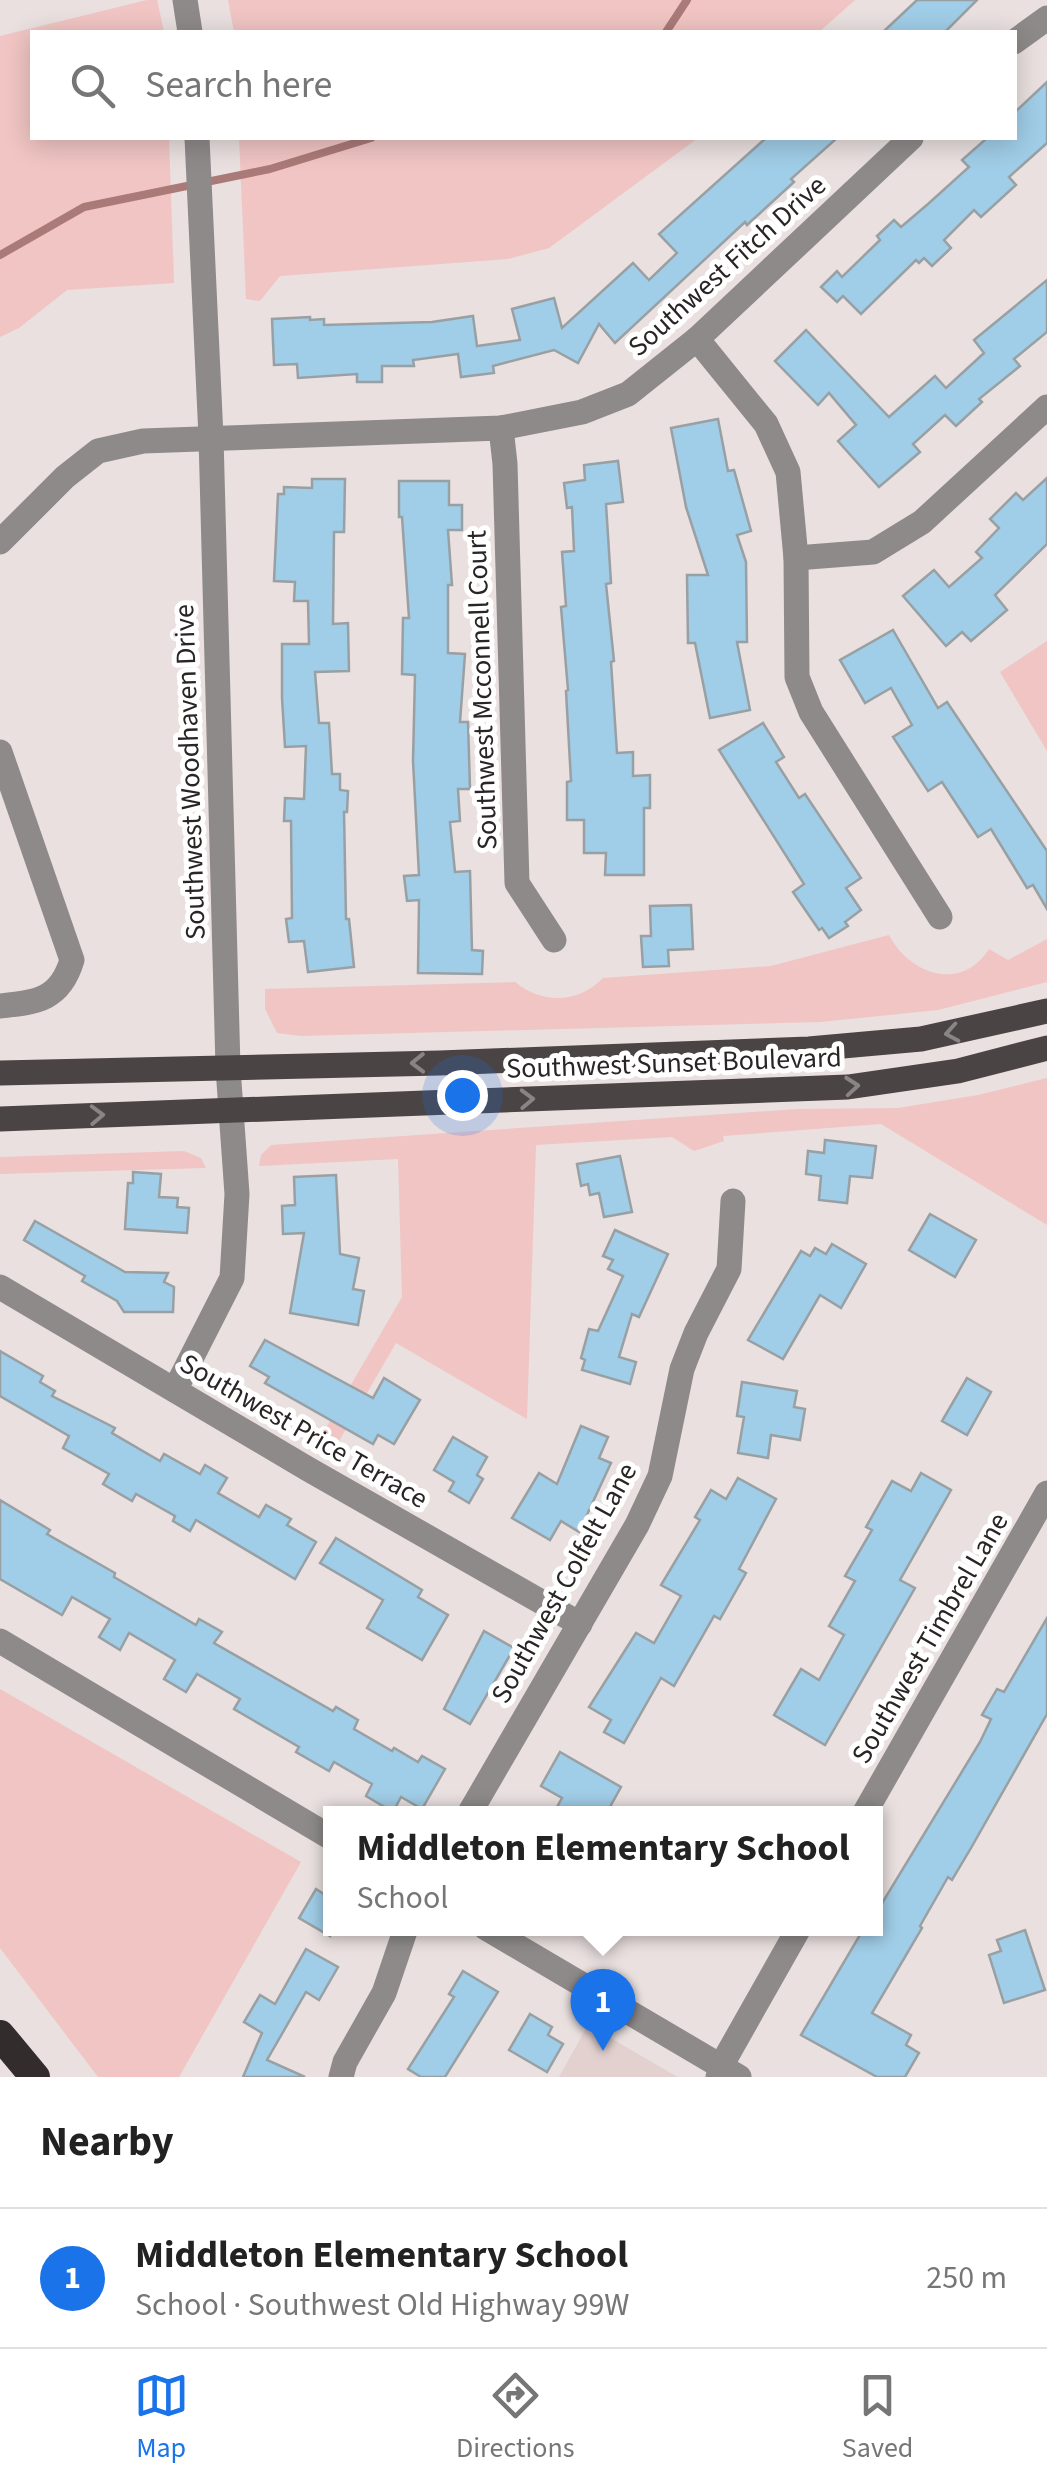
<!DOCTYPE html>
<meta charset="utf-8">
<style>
:root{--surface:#fff;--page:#f6f6f6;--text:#222;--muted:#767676;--line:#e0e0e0;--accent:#1a73e8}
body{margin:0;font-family:"Source Sans 3",sans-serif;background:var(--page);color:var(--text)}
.you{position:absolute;left:462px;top:1095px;width:35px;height:35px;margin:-25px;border:8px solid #fff;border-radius:50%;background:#1a73e8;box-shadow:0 0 0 15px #1a73e833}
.badge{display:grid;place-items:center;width:65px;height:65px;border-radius:50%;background:var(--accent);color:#fff;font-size:32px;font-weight:700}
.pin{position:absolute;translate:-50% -82px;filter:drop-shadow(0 2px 5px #0008)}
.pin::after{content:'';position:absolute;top:52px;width:35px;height:30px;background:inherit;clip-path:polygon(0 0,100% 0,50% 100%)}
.popup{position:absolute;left:323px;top:1806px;width:560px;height:130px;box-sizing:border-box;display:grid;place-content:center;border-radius:0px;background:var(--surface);filter:drop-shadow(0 2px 8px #0005);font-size:32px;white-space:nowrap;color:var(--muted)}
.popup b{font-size:38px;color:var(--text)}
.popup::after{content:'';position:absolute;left:50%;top:100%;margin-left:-20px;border:20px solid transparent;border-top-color:var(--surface)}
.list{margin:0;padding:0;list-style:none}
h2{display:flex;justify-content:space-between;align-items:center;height:130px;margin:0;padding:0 40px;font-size:42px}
h2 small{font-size:32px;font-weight:400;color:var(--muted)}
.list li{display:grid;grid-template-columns:65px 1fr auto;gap:30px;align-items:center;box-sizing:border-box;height:140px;padding:0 40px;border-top:2px solid var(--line)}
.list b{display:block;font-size:38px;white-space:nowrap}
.list p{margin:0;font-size:32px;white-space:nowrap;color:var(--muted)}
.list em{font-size:32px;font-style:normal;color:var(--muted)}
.icon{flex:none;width:55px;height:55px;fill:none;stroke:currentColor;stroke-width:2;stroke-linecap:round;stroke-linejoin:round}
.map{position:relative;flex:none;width:1047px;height:2077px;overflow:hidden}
.search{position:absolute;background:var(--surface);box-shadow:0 5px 25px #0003;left:30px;right:30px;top:30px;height:110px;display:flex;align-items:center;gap:25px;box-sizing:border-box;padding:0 35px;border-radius:0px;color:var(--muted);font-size:38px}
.sheet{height:270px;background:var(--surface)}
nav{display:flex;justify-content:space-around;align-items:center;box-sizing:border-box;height:140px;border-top:2px solid var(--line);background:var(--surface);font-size:28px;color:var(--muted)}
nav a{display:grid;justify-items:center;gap:5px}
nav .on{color:var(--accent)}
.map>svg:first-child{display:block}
.built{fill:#e3d1d0}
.green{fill:#f0c5c3}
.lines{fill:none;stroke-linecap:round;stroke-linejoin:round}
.stream{stroke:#aa7a78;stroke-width:8}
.building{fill:#a0cde7;stroke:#99a0a4;stroke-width:2.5}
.minor{stroke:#8e8a8a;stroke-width:25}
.major{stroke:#4a4444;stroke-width:25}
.highway{stroke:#332c2c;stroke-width:30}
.oneway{stroke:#898585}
.labels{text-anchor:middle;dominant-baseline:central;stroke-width:10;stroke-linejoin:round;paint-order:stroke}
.street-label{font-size:28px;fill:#292525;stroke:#fff}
</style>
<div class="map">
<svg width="1047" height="2077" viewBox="0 0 1047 2077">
<rect width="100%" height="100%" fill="#e9e0df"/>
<!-- built -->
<path class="built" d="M588,2025L676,2076L678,2077H559Z"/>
<!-- green -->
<g class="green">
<path d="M147,0H157L164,32H32V138H169L174,283L67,290L19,328L0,337V36Z"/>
<path d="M228,0H855L819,32H234Z"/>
<path d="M239,138H698L549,248L508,259L280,276L260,301L246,299Z"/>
<path d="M1047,641V751L1000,672Z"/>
<path d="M889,935C909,974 961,993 989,949L1008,960L1047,939V982L938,1010L820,1022L301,1036L277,1033L265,1009V989L515,982C542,1004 578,1004 603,978L771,966Z"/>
<path d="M1047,1078V1225L881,1124L723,1136L724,1141L694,1151L672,1137L536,1145L527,1419L396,1343L332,1453L316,1445L402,1297L398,1159L259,1166L261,1155L271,1145L798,1109L898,1108L978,1095Z"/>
<path d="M184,1151L201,1158L206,1168L0,1174V1157Z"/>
<path d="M0,1689L301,1862L179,2077H98L0,1948Z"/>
</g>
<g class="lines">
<!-- stream -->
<g class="stream">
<path d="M666,32L687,0"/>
<path d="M0,255L84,207L270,169L371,138"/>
</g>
</g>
<!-- building -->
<g class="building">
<path d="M917,0H977L945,32H883Z"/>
<path d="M1047,82V143L1009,177L1016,185L981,217L974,210L944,240L951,248L932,266L924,258L919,263L916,260L861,314L843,296L837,302L821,287L837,271L842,277L880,240L877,236L894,220L901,227L928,204L969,167L962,160L987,138H1014V113Z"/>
<path d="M766,138H837L791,179L794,182L747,225L745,222L615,343L599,324L578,363L554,350L493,366L494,373L461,377L458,354L413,360L414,366H382V382H357V374L298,378L297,364L274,365L272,319L310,317V320L324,319V325L432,322L473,316L477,346L520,340L512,309L554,298L562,328L633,263L649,280L677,253L659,234Z"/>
<path d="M1047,280V332L1014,359L1020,366L979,399L982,402L956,426L945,415L913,444L920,452L879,487L838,441L856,425L829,393L818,405L775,361L806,330L889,417L935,376L946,388L984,353L974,340Z"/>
<path d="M718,419L728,471L734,470L751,531L737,535L746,562L747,642H737L750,710L710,718L695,643H688L687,575H708L686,507L671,428Z"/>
<path d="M618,461L623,502L606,504L611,583L606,584L614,661L611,662L617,753L633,752V776L650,775V808H644V875H605L606,853H584V820H567V782L571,781L566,691L568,690L561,607L566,606L562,552L574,551L572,507L567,508L564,483L585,480L584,465Z"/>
<path d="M1047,478V544L995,595L1007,610L971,641L962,632L946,646L903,596L934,570L949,587L982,558L976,552L999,528L990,519L1016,493L1023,500Z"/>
<path d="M312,479H345L344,532H334L333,624L348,623L349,671L315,672L319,723H329L332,774H340V790L348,791L347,812H344L346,919H349L354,967L308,972L304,941L289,942L286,919L292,918L291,821H284L285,798L304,799L306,746L285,747L282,698V644H309L308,601H294L295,582L274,581L278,494H284V487L312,488Z"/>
<path d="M399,481H449V505H462V530H448L452,585H448V653L465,654L460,722H468L470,789H458L460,821L450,822L455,872L470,871L472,950L483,951L482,974L418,973L419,900L407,901L404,876L419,875L413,761L415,675L402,674L403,618H409L402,517H399Z"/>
<path d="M893,630L938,708L947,702L1047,851V909L1033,885L1027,888L991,829L978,837L942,782L928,791L893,737L912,725L891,688L865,703L840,660Z"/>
<path d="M763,723L784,757L776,762L799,798L805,794L861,878L846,888L861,910L845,922L848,926L829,938L822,928L819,930L793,892L804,884L719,750Z"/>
<path d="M691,905L693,949L668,950L669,966L643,967L641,936H651L650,906Z"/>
<path d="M825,1140L876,1146L872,1178L850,1176L847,1203L819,1200L821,1176L806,1174L808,1151L824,1153Z"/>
<path d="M620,1156L632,1212L604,1217L599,1193L590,1195L588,1184L581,1186L577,1164Z"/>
<path d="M133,1172L161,1174L159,1197L178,1198L177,1207L189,1208L187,1233L125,1229L128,1183H133Z"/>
<path d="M336,1175L340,1254L359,1258L353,1289L364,1291L358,1325L290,1313L304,1233L283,1234L282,1206L295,1205L294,1177Z"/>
<path d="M930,1214L976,1240L955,1277L909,1250Z"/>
<path d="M35,1221L125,1272L168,1273L164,1282L174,1287L173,1312H124L117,1301L82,1281L85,1276L24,1240Z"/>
<path d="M615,1230L668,1254L639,1317L632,1314L619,1357L636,1362L630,1384L582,1370L585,1360L581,1358L589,1329L598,1331L623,1276L608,1269L613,1260L603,1256Z"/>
<path d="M832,1244L866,1264L841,1308L820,1295L783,1359L748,1340L801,1251L810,1256L815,1248L826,1254Z"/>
<path d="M265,1340L373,1398L384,1378L420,1400L394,1444L378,1435L373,1444L265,1383L269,1377L250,1366Z"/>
<path d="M0,1351L43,1376L40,1382L55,1391L52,1396L115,1428L112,1433L160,1461L164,1454L200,1474L205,1465L227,1478L218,1493L259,1517L266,1505L291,1519L287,1525L316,1542L295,1579L196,1520L190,1531L173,1521L175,1516L136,1494L132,1501L103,1484L109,1474L63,1448L69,1436L0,1396Z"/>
<path d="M967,1378L991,1392L967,1435L942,1421Z"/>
<path d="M742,1382L797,1391L794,1407L805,1409L800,1440L771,1435L768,1458L738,1453L744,1417L737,1416Z"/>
<path d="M581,1426L608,1437L599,1458L611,1463L579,1532L561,1521L550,1540L512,1518L539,1473L557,1484Z"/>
<path d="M453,1437L487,1457L477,1475L483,1479L469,1503L449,1491L454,1482L434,1470Z"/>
<path d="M921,1473L951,1490L900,1580L915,1588L825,1745L774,1715L801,1669L819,1680L844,1635L829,1626L855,1581L845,1576L872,1530L866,1527L892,1481L911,1491Z"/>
<path d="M738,1478L776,1499L739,1569L746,1573L720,1619L714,1616L674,1686L661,1678L624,1743L604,1732L611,1720L589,1707L636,1633L654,1643L681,1596L661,1585L700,1520L695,1517L711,1490L726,1499Z"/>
<path d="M0,1500L50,1530L47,1534L115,1573L114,1577L196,1625L199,1619L222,1632L214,1643L333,1711L336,1707L358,1720L354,1729L392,1751L394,1748L418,1762L422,1756L445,1769L422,1809L401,1797L393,1812L366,1796L372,1784L334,1762L329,1771L296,1752L299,1747L234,1709L240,1699L197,1674L186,1692L164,1679L175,1660L129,1633L120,1650L99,1637L110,1619L72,1597L62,1615L0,1579Z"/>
<path d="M336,1538L422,1590L418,1597L448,1615L422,1660L367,1628L383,1600L320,1563Z"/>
<path d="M1047,1618V1714L971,1848L952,1880L948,1877L920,1926L922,1928L872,2013L911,2035L906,2045L919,2053L905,2077H877L801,2035L864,1928H876V1913L980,1742L991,1719L982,1715L997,1689L1004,1692Z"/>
<path d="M484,1631L514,1648L470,1724L444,1709Z"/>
<path d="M560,1752L621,1787L606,1814H553L562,1798L541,1786Z"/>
<path d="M316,1889L330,1898V1936L299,1918Z"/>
<path d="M1025,1930L1045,1990L1004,2003L989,1955L1001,1951L997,1940Z"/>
<path d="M306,1949L338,1967L319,2000L306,1992L267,2060L305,2077H243L262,2033L244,2022L260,1995L275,2004Z"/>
<path d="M463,1971L498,1992L445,2077H421L408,2069L454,1997L449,1994Z"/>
<path d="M530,2014L552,2027L548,2035L563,2044L547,2072L509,2050Z"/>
</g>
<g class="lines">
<!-- minor -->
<g class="minor">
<path d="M185,0L190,32"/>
<path d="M1014,42L1047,18"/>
<path d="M697,339L766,424L788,472L796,558L797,677L811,712L940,917"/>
<path d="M501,428L505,464L517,883L554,940"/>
<path d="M0,542L65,477L98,451L143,441L501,428L582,412L628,394L697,339L911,138"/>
<path d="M796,558L873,552L922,522L1047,407"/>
<path d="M0,752L72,960C60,1000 37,1002 0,1006"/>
<path d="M0,1287L308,1469L580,1624"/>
<path d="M175,1390L232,1278L237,1194L228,1068L211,437L197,138"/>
<path d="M0,1641L330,1837"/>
<path d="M469,1814L637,1525L660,1476L682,1369L696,1333L729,1269L733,1201"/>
<path d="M864,1814L1047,1493"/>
<path d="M486,1928L739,2077"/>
<path d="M341,2077L345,2062L384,1993L406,1928"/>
<path d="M718,2077L721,2066L799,1928"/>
</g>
<!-- major -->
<g class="major">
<path d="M0,1073L440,1063L809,1049L921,1039L1047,1011"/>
<path d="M0,1119L848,1087L958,1071L1047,1048"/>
</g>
<!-- highway -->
<path class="highway" d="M0,2035L35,2077"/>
</g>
<!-- one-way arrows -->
<defs><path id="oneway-chevron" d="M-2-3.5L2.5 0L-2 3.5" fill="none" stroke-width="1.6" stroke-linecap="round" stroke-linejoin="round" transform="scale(2.5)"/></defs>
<g class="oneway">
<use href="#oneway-chevron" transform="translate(952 1033) rotate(170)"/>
<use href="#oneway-chevron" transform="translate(418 1063) rotate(179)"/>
<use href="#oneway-chevron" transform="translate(852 1086) rotate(-5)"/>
<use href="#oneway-chevron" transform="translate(527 1099) rotate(-2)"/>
<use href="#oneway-chevron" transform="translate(97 1115) rotate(-2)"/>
</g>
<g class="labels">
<!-- street labels -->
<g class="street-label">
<text transform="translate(727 266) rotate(-42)">Southwest Fitch Drive</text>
<text transform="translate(482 690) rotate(-92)">Southwest Mcconnell Court</text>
<text transform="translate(190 772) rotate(-92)">Southwest Woodhaven Drive</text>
<text transform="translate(674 1063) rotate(-2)">Southwest Sunset Boulevard</text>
<text transform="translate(304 1431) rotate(30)">Southwest Price Terrace</text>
<text transform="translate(564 1583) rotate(-61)">Southwest Colfelt Lane</text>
<text transform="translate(930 1638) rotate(-60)">Southwest Timbrel Lane</text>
</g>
</g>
</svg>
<div class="you"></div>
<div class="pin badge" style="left:603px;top:2051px">1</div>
<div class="popup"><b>Middleton Elementary School</b>School</div>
<div class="search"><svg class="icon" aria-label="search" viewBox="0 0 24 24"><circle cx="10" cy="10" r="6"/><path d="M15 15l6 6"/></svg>Search here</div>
</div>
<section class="sheet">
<h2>Nearby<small></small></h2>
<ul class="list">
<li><span class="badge">1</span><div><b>Middleton Elementary School</b><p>School · Southwest Old Highway 99W</p></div><em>250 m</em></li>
</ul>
</section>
<nav>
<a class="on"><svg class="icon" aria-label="map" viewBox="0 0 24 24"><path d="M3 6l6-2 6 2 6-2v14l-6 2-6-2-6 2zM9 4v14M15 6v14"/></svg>Map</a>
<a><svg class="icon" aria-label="directions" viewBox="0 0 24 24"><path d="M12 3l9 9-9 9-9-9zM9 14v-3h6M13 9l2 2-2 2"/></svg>Directions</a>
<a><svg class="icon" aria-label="saved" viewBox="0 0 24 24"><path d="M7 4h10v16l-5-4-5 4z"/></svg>Saved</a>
</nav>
